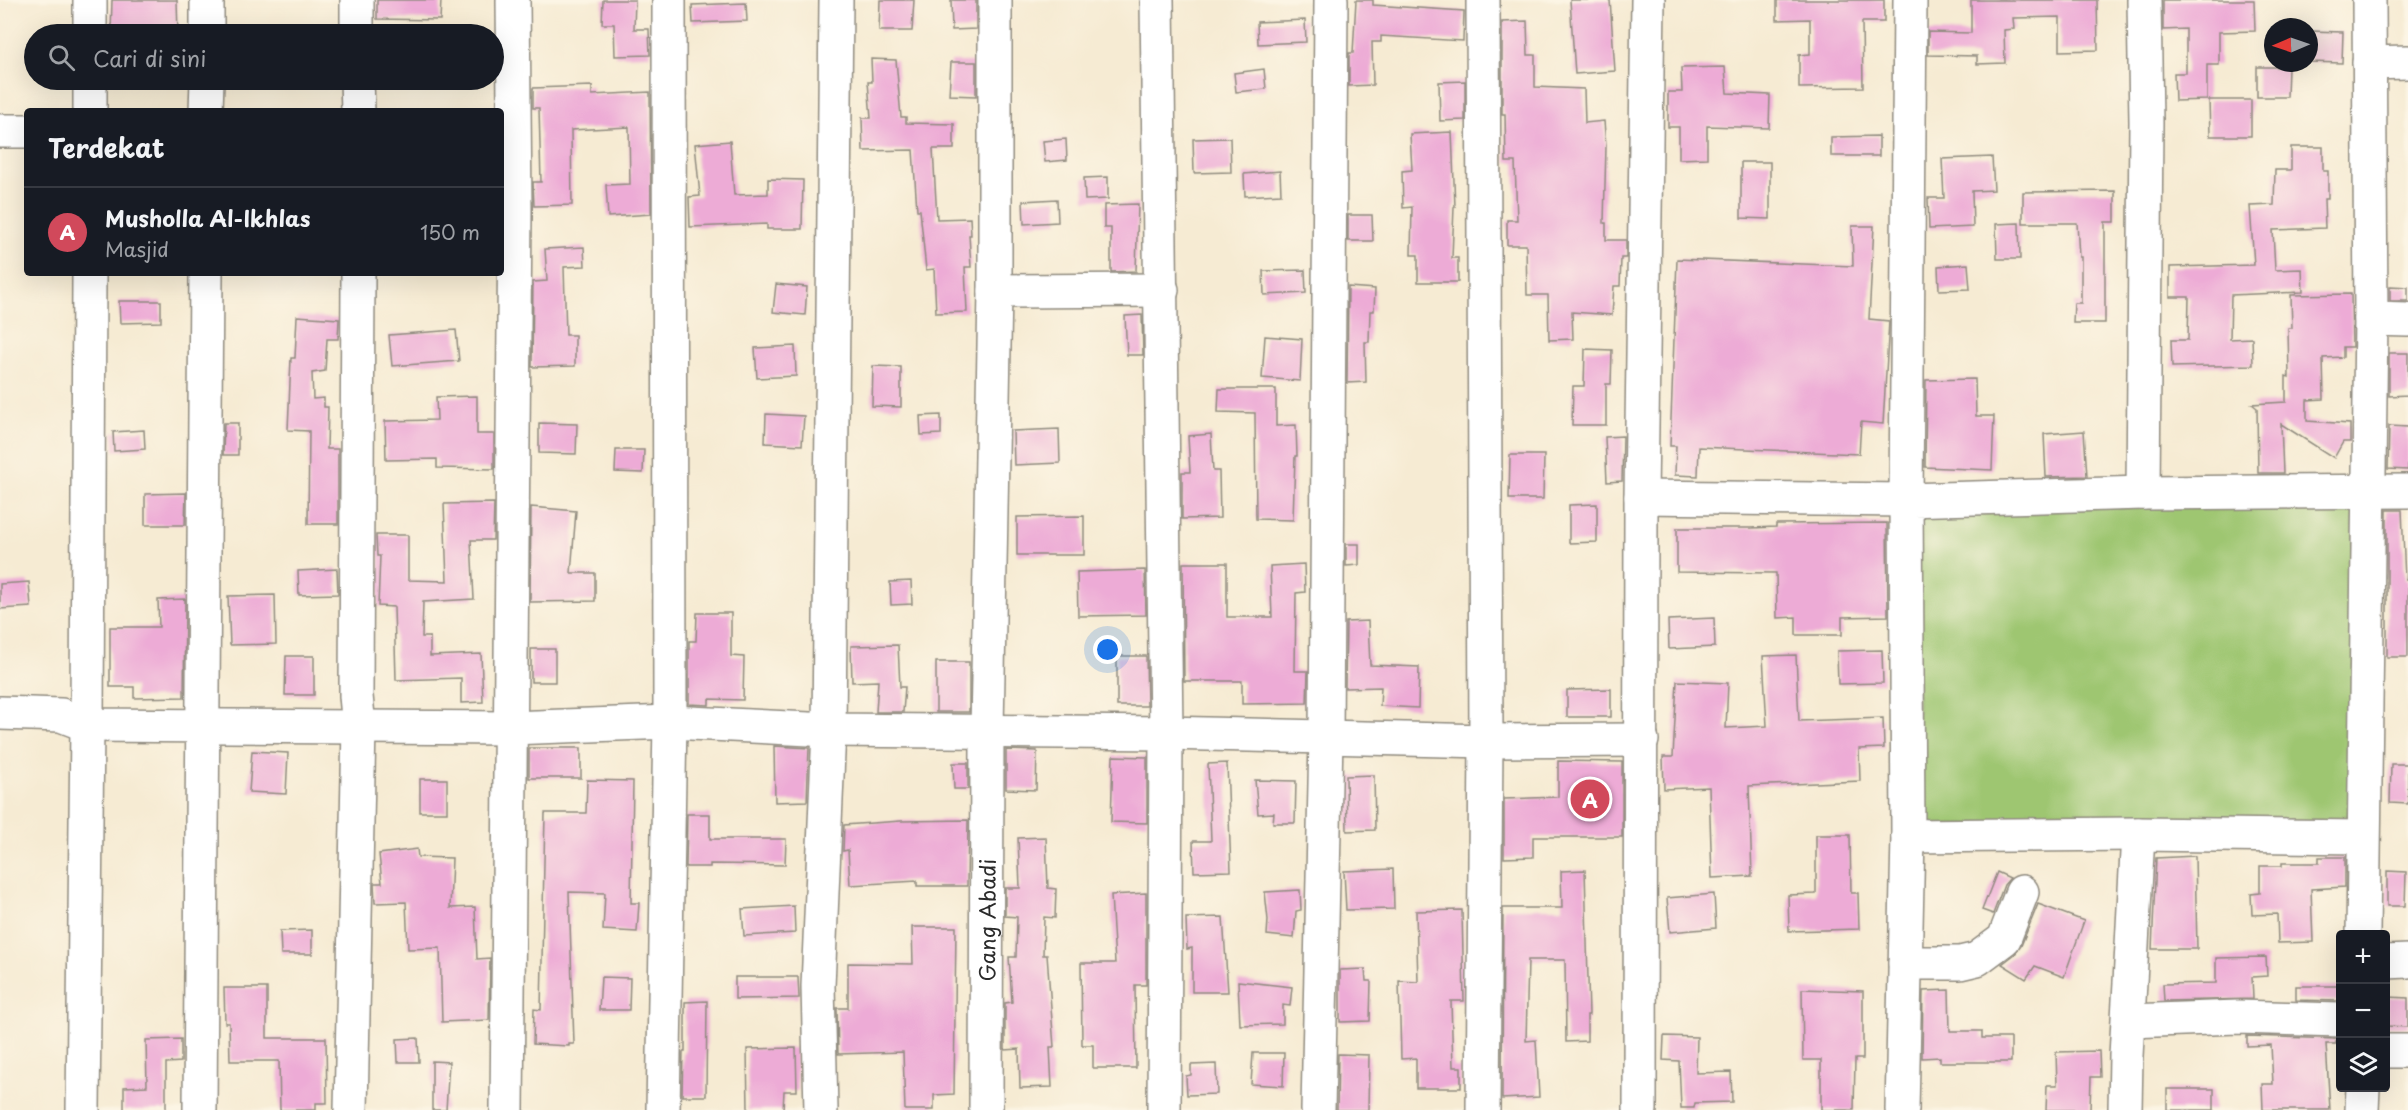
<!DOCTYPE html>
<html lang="id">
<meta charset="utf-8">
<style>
:root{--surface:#171b24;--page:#20242c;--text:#f1f3f6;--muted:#9ea1a6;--line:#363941;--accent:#d1495b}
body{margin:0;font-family:"Playpen Sans",sans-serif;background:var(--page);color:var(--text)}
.controls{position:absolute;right:18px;bottom:18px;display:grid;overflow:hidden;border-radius:6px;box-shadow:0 6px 24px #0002}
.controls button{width:54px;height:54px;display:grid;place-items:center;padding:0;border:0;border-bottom:2px solid var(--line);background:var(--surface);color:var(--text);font:30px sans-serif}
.compass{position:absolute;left:2264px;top:18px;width:54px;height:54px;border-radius:50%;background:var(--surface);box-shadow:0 6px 24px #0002;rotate:268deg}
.you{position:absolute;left:1108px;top:650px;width:21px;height:21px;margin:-15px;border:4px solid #fff;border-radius:50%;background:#1a73e8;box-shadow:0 0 0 9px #1a73e833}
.badge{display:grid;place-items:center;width:39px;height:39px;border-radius:50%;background:var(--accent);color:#fff;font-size:20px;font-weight:700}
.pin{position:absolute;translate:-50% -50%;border:3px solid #fff;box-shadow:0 2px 6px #0006}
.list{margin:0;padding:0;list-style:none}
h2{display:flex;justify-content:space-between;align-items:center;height:78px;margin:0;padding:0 24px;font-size:26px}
h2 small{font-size:20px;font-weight:400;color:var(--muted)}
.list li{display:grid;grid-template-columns:39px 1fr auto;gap:18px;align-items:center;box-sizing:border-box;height:90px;padding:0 24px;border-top:2px solid var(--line)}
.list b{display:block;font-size:22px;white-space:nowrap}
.list p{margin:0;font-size:20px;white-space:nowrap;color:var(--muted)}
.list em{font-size:20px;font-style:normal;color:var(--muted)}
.icon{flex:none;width:33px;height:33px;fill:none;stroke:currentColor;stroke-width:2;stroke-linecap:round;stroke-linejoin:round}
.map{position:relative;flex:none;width:2408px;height:1110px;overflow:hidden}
.search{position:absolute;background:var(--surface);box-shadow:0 6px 24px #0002;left:24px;top:24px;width:480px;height:66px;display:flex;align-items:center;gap:15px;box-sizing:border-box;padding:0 21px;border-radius:33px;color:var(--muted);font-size:22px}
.panel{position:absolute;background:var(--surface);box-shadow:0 6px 24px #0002;left:24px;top:108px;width:480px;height:168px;border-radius:6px}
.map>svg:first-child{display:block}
.pitch{fill:#9ec671;stroke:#64784e;stroke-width:1.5}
.building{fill:#edabd6}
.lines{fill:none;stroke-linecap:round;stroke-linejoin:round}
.minor-casing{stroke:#908b7f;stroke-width:36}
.minor{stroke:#fff;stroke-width:33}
.labels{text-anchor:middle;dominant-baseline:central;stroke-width:4.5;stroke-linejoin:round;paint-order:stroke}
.street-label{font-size:21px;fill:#2b2b2b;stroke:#fcf5e5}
</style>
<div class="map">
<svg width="2408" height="1110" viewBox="0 0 2408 1110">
<rect width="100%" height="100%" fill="#fcf5e5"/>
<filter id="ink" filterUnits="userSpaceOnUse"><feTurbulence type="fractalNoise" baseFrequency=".0167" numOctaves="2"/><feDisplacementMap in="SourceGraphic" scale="12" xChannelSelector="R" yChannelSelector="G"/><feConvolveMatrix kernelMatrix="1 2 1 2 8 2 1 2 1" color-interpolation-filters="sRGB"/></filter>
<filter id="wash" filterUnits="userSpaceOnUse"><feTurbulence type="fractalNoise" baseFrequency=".008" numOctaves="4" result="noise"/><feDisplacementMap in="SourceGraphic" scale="24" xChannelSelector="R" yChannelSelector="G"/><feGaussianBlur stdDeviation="1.35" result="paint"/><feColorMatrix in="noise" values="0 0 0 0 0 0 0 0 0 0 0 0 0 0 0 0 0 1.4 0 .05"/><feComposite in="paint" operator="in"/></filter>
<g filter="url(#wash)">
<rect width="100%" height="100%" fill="#f6ebd3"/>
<!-- pitch -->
<path class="pitch" d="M2354,504L2357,822L1918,826L1915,508Z"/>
<g id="blocks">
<!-- building -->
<g class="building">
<path d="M112,0H177L178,34H111Z"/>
<path d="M377,0H441L440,20L377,19Z"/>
<path d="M603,0H635L634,29H649L650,55L615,56L614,24H602Z"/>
<path d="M880,0H914L912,31H879Z"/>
<path d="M951,0H976V29L952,30Z"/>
<path d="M1356,0H1373V5L1464,11L1463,41L1381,36V42H1372L1373,85L1349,86V53H1353Z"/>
<path d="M1570,0H1610L1615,71L1575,74Z"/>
<path d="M1777,0H1884V22H1862L1863,87L1799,88V55L1810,54V19L1777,20Z"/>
<path d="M1971,0H2097L2098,50L2060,51V17L2013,18L2014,29L2004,30L2005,63L1977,64V56L1928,55V32L1971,33Z"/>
<path d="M2163,0H2254L2255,31L2219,32V65H2207V100L2175,101L2174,73H2186V29L2163,30Z"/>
<path d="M746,3L747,21L693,23L692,5Z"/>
<path d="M1305,20L1306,42L1258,44L1257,22Z"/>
<path d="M1527,21L1528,55H1535V87L1584,89L1585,123L1604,121L1606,146L1604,223H1606V240H1626V258H1621L1620,286H1614L1612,315L1572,312L1573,339L1549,340L1548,295H1527L1526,245H1507V220H1517L1515,162H1506L1505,114H1502V22Z"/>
<path d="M2309,31L2343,32L2342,63L2309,62Z"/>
<path d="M871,59L896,60L901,117H906V123L954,124V149H933L937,219L970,218L971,235H969L971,267H965L967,312L936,313L934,269L926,270L920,210H917L913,150L863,151L862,118H871L868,82H872Z"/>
<path d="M951,62H976V96L949,95Z"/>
<path d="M1725,67L1727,93L1770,95L1769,128L1707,126V158L1679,159V127H1668V92H1682L1681,68Z"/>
<path d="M2257,67H2288L2287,97H2257Z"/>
<path d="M1264,69L1266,89L1236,92L1234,73Z"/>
<path d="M1465,81V120L1440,121L1439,82Z"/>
<path d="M592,86V95L650,92L651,214L608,217L606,185L630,184L629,127L571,130L572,205L534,206L533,182H541L539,108H533V88Z"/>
<path d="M2209,100H2251V136H2210Z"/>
<path d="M1452,132L1455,207H1454L1452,258H1458V282H1418V255H1411L1412,207L1403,208L1402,171L1412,170L1410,134Z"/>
<path d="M1879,136V156H1831V137Z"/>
<path d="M1230,138L1231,172L1194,173L1193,139Z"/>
<path d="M1066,139L1067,160L1045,162L1043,141Z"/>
<path d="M730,141L734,195L768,194V179L803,180L802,229H767V224L690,227L689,197L700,196L695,144Z"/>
<path d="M2291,147H2323V171H2328V199H2324L2325,228L2273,230L2275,270L2302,269L2303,292L2231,295L2230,339L2252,338L2253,365L2172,367L2171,340H2188L2189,297H2170V267L2254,265L2250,206L2274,205L2275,170H2291Z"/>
<path d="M1992,157L1994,190L1972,191L1973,227L1929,229L1928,198H1944L1942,159Z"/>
<path d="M1741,162H1770V219L1741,218Z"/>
<path d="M1280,171L1281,194L1245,196L1244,174Z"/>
<path d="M1108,177V199L1085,200L1084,178Z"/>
<path d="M2115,191V222H2105V323H2073L2074,303H2081V257H2079L2077,223H2023V192Z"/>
<path d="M1057,199L1058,222L1024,224L1023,201Z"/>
<path d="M1138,204L1136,271L1111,272V228H1104V205Z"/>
<path d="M1348,215H1372L1373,241H1348Z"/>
<path d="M2019,223L2020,259H1997L1996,224Z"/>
<path d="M1852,226H1874L1869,319L1889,321L1883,424L1861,422L1859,454L1699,447L1698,476L1675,475L1676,446H1670L1677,259L1853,266Z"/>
<path d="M584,247L585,266L564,267L566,335H575V366L532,367L533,282L547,281L545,249Z"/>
<path d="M1968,264L1970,289L1939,290L1938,266Z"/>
<path d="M1305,270L1306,293L1264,295L1263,271Z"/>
<path d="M776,284L807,287L805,315L773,312Z"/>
<path d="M2390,286L2408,287V301H2390Z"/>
<path d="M1348,287L1375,289L1374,311H1370L1369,342H1365L1366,382L1347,383Z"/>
<path d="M2351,294L2352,347H2343V357L2323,358L2324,399L2307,400V421L2350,424V442H2343L2334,458L2281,424L2283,473H2258L2257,408L2252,404L2286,402V376L2289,377L2288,328H2292L2291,295Z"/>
<path d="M119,301H161V322L120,323Z"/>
<path d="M1142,315L1143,355H1127L1125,316Z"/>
<path d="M297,316L339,319L338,339H327L325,371L312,373L313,399L324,398V407H328L327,449H338V524H308L309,431L288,430L291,358H295Z"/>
<path d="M456,330L459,361L392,366L389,335Z"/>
<path d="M1265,336L1302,339L1300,381L1262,378Z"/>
<path d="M795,346L796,376L757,378L755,348Z"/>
<path d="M1585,349L1612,350L1611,384H1606V425H1572L1573,386H1584Z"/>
<path d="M2389,353H2408V395L2389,396Z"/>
<path d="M873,366L901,367V407L872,406Z"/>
<path d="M1975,379L1976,416H1994L1992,470L1925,467L1926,380Z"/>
<path d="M1219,389H1276V426L1296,425L1297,456H1295L1293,520L1256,519L1255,413L1218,412Z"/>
<path d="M477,396V434H494V469L437,468V459L386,460L385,421L437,420L436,397Z"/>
<path d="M766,414L804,416L802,445L765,443Z"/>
<path d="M941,415V434L921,435L920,416Z"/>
<path d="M224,423H238V455H223Z"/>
<path d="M539,423L577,424L576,454L539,453Z"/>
<path d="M2389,426L2408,427V470L2388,469Z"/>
<path d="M1059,429L1060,463L1014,465L1013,431Z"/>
<path d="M144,430L145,449L114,451L113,432Z"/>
<path d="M2084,431L2087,476L2046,477L2044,434Z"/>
<path d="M1211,434L1213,471H1219L1220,518L1182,519V472H1190L1188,436Z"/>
<path d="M1623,436L1622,481L1607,482L1605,437Z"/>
<path d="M616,450H644L643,473L615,472Z"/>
<path d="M1510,455H1544L1543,499H1509Z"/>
<path d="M186,493L185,525H145V494Z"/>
<path d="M494,503L493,540H471L474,599L423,602L422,637H430V656L481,654L483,702L461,703V678L396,680L394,607L378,606L380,556H377L376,535H408V580L447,581L444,504Z"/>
<path d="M1597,504V542L1569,543V505Z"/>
<path d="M531,507L576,511L571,573H595V601L530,602Z"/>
<path d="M2387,510H2402L2405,580H2408V657H2387Z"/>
<path d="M1084,516V555H1017V517Z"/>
<path d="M1887,523L1888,616L1842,617V635H1796V617L1777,618L1776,573L1677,572V528H1751L1776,527V524Z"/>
<path d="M1346,544H1359V565L1346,566Z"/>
<path d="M1183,563H1227V617H1272L1270,566L1304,564L1305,592L1296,593L1295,671H1308L1307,703L1242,704V681H1184Z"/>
<path d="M337,569L338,594L299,595L298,571Z"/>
<path d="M1145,570L1146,615L1078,616L1077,572Z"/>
<path d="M911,581L912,604L891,605L890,582Z"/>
<path d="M29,582L31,607L0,609V584Z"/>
<path d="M275,595L276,644L230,645L228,596Z"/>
<path d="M185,599L184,697L134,698V687H110V627H159L158,600Z"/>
<path d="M697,613H731V656L744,657L743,700L709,699V705L689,704V641H696Z"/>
<path d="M1714,618L1715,647L1669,649L1668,620Z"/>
<path d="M1368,621L1370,665L1419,667L1418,708L1380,706L1381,687L1345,688L1346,622Z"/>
<path d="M898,645L900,687H905L903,712H876L878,681L852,682L851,646Z"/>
<rect x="531" y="649" width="24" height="33"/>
<path d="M1882,650L1883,683L1838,684L1837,651Z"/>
<path d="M1796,655L1799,721L1883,718L1884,748L1859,749L1860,781L1749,786L1752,876L1712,878L1709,787L1664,789L1663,757H1673L1677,681L1728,683L1726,728L1767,726L1763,656Z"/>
<path d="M286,656H314V695H285Z"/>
<path d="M1117,656H1146L1147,706H1117Z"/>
<rect x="936" y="662" width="33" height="50"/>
<path d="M1611,689V717H1567V690Z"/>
<path d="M774,746L809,748L807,801L775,802Z"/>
<rect x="529" y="748" width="52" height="30"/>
<path d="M1006,750L1037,751L1036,790L1006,789Z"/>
<path d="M252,751L288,753L286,794L249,792Z"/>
<path d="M1113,756L1147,757V823L1111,822Z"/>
<path d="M1558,761L1622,762V837H1533V857L1504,858V799L1558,797Z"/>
<path d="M953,763H968V789H954Z"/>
<path d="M1227,763L1231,871L1194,872L1193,841H1211L1208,764Z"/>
<path d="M2391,764H2408V804L2390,803Z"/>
<path d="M1374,775L1375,830L1347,831L1346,776Z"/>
<rect x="420" y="779" width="27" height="33"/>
<path d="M587,780L633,781L631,903H639L637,932L603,930L605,893L569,892L574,1044H569V1046L533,1044L534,1009L541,1010L545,813H586Z"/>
<path d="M1255,780L1296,781L1295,823H1273L1274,813L1258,814Z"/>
<path d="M687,814H710V839H786L785,865L710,864V867H686Z"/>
<path d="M968,820L967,886H917V881L850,885L848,850L843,851L844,825L901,821Z"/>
<path d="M1816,835H1850L1851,893H1858L1859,929L1789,931L1788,895L1816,894Z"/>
<path d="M1046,837L1048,888L1056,889L1055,918L1044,917L1043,955H1047L1054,1047H1050L1052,1087L1020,1088L1019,1049L1005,1050V1003L1012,1002L1009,957H1016L1017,917L1005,916V888H1020L1018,838Z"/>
<path d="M417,849L418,857L452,858L450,908L475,907L477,959L490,958L489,1020L442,1022L440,948L408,949L406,902L375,903L374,883H382L379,854Z"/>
<path d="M2195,856L2197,949H2152L2156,858Z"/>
<path d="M2319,857H2345V887L2311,889L2313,942L2278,943L2277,914L2252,915L2251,894L2260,893V866H2282V863H2319Z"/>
<path d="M1393,869L1394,909L1346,910L1344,871Z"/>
<path d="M1585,870L1589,1015H1587V1041L1566,1042L1565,960H1528L1526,1041L1536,1040L1539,1097L1502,1099L1503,908H1562L1561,871Z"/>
<path d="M2387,871L2406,872L2405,906H2387Z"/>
<path d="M1997,872L2010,878L2004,885L1993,914L1982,910Z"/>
<path d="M1300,890L1301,910L1296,911L1294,938L1267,935L1268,920L1265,892Z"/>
<path d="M1146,893V985H1135L1136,1068H1093V1045H1082L1081,963H1115L1111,895Z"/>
<path d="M1714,894L1716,928L1670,932L1667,898Z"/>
<path d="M2038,904L2084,921L2064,977L2035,966L2026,979L2002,964L2015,954L2021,946Z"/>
<path d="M794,906L795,933L744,936L742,909Z"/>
<path d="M1462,910L1464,1001H1451L1453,1067H1461V1088H1416V1058L1401,1059L1399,981L1418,982L1416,911Z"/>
<path d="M1223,917L1228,992H1192V948L1187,949L1186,918Z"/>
<path d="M912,927H956L954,1094L934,1095V1110H905L903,1052L838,1054L837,1008H848V963L913,964Z"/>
<path d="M312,930V954H281L280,931Z"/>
<path d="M2266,957L2267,976L2252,977L2253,999L2164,1001L2163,984L2216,983V958Z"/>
<path d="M1365,969L1366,981H1371L1370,1021L1340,1022V970Z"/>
<path d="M601,977L630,978L629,1010H599Z"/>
<path d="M735,977H798L799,998L735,999Z"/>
<path d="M1238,981L1292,987L1290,1006L1283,1005V1024L1240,1025Z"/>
<path d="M2296,986H2340V1001L2296,1000Z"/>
<path d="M224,988H267V1038H326L327,1103H316V1110H280L279,1061H230L229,1023H225Z"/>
<path d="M1802,989L1863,991V1059H1855L1854,1110H1821V1060H1803Z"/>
<path d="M1949,990L1950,1031H1982V1038H2011V1062H1940V1057L1922,1058L1923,991Z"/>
<path d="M2388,997L2408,998V1027L2386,1026Z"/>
<path d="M707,1001L706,1096H682L683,1052H685V1002Z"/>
<path d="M1664,1036L1697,1037L1696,1073L1731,1072L1732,1102L1695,1103L1694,1108H1681L1679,1061L1663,1060Z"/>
<path d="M2247,1036L2336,1039V1044H2326L2330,1110H2263L2262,1084H2273L2271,1045L2247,1046Z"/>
<path d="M418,1038L419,1062H398L397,1039Z"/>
<path d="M181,1039V1062L166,1063V1110H124V1087L147,1086L146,1040Z"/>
<path d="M796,1048L797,1091H784L783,1110H748L747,1049Z"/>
<path d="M2099,1051L2100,1077H2091L2090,1110H2046L2047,1085H2057L2056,1052Z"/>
<path d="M1253,1053H1284L1283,1086L1251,1084Z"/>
<path d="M1338,1054L1369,1055L1368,1110H1337Z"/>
<path d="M432,1061L449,1062L446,1110H432Z"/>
<path d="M1216,1064L1217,1094L1187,1095L1186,1076L1191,1075V1065Z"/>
<rect x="2167" y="1089" width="47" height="21"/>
</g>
</g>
</g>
<g filter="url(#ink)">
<use href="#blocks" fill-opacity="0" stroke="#908b7f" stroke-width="1.5"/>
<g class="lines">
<defs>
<g id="minor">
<path d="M90,0V34"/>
<path d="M357,0V34"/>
<path d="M1157,0L1166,733L1164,1110"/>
<path d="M207,34V0"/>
<path d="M2369,63L2408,62"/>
<path d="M90,80V111"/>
<path d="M357,80L358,111"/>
<path d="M206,111L207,80"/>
<path d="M0,131H27"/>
<path d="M995,291L1162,290"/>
<path d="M2371,319L2408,320"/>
<path d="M2143,493L2146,122L2144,0"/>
<path d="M1641,497L1906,500L1910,0"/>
<path d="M0,713L61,715L87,725L510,728L670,722L829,730L1166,733L1486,741L1642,740"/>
<path d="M1908,836L2138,834L2363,837"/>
<path d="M2363,934L2371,319L2369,0"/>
<path d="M2386,962L2408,961"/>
<path d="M1905,963H1960L1977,959L2004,939L2022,892"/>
<path d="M2129,1021L2238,1017L2340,1020"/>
<path d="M2386,1051H2408"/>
<path d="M83,1110L87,725L89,273"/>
<path d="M200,1110L206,273"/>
<path d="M351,1110L359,727L356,696L358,273"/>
<path d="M507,1110L515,211L513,0"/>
<path d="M663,1110L670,722L669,0"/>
<path d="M821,1110L818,986L829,730L836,0"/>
<path id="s1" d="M986,1110L987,730L995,291V0"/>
<path d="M1318,1110L1326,737L1331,0"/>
<path d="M1483,1110L1486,741L1483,0"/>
<path d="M1640,1110L1641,497L1648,0"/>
<path d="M1902,1110L1908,836L1906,500L2143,493L2408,491"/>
<path d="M2125,1110L2126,1056L2138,834"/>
<path d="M2362,1110L2363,1088"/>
</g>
</defs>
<!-- minor casing -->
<use href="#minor" class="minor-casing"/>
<!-- minor -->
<use href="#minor" class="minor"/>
</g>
</g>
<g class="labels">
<!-- street labels -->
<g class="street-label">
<text stroke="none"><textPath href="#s1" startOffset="190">Gang Abadi</textPath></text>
</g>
</g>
</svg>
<div class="controls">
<button>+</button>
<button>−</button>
<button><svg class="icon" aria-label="layers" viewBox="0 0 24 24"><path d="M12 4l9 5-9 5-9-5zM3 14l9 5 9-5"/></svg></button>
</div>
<svg class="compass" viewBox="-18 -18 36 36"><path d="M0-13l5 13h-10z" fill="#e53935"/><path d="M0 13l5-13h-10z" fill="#9ea1a6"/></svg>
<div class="you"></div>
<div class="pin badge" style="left:1590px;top:799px">A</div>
<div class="search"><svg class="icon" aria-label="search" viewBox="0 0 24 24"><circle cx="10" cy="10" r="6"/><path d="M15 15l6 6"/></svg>Cari di sini</div>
<section class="panel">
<h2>Terdekat<small></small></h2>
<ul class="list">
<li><span class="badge">A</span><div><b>Musholla Al-Ikhlas</b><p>Masjid</p></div><em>150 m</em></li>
</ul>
</section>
</div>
